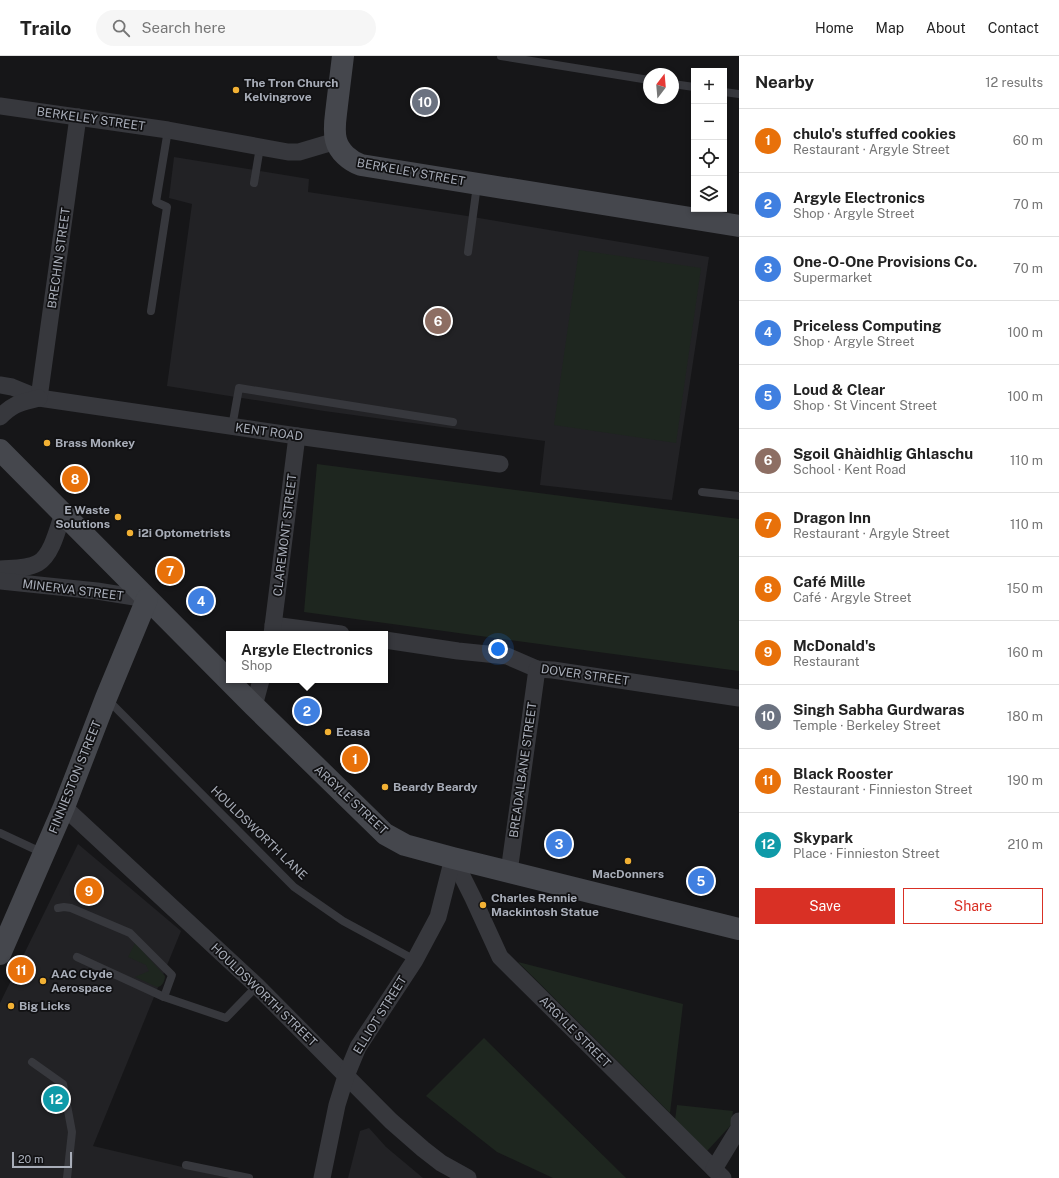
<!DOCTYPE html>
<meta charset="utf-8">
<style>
:root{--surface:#fff;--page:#f6f6f6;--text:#222;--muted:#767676;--line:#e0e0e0;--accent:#d93025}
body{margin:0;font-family:"Public Sans",sans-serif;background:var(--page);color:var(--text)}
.controls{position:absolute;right:12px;top:12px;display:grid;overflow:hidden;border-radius:0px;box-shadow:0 2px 6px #0003}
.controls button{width:36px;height:36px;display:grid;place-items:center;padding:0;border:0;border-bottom:1px solid var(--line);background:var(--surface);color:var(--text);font:20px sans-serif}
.compass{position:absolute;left:643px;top:12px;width:36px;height:36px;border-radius:50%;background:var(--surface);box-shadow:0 2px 6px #0003;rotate:16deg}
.scale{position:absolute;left:12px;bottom:10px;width:60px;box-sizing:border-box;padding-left:4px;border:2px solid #a8adb8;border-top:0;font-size:11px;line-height:14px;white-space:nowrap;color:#a8adb8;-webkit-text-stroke:3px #111113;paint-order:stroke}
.you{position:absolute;left:498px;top:593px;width:14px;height:14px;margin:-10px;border:3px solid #fff;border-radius:50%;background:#1a73e8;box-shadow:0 0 0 6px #1a73e833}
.badge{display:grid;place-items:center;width:26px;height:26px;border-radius:50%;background:var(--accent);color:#fff;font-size:13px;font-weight:700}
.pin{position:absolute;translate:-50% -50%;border:2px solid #fff;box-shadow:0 1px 4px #0006}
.popup{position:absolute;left:226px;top:575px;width:162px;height:52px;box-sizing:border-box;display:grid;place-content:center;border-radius:0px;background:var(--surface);filter:drop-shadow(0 1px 3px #0005);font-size:13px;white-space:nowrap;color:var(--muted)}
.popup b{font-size:15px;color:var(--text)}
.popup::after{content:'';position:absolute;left:50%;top:100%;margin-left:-8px;border:8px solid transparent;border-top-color:var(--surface)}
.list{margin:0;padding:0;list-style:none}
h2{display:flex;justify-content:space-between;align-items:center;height:52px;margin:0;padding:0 16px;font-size:17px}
h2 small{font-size:13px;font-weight:400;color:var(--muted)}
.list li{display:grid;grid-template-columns:26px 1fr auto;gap:12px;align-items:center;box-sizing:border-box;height:64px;padding:0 16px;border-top:1px solid var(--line)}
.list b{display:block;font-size:15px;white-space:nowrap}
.list p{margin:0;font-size:13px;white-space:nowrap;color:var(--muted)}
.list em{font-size:13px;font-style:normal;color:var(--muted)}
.actions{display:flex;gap:8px;padding:12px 16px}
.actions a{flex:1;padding:9px 0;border:1px solid var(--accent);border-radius:0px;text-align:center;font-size:14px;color:var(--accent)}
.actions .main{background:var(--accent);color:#fff}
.icon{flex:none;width:22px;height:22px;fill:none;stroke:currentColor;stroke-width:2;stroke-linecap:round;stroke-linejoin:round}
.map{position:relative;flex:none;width:739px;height:1122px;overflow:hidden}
header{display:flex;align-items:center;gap:24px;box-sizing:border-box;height:56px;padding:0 20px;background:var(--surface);border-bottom:1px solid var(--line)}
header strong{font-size:19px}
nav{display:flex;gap:22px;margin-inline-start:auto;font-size:14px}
.search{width:280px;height:36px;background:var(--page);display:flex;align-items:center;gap:10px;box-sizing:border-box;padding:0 14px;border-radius:22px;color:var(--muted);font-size:15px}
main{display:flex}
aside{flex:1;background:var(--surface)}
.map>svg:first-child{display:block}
.built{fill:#222225}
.green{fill:#1e261f}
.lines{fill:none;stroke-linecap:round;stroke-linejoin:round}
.lane{stroke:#37383d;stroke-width:8}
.street{stroke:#37383d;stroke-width:17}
.secondary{stroke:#45474d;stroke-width:22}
.poi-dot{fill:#f2b134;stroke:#111113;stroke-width:1.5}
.labels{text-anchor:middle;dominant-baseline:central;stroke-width:3.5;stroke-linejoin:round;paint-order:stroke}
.poi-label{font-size:12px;font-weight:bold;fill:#a8adb8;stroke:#111113;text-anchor:start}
.street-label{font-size:12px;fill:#a8adb8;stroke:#111113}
</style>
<header>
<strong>Trailo</strong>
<div class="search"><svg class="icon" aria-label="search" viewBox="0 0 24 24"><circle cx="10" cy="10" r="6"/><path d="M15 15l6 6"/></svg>Search here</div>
<nav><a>Home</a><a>Map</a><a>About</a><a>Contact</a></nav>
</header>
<main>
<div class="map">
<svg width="739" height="1122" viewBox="0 0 739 1122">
<rect width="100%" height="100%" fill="#161618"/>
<!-- built -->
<g class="built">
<path d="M174,101L309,123L308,136L461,159L709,201L672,444L540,429L545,385L324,355L167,330L192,148L169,142Z"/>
<path d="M78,788L181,875L93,1090L229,1122H0V947Z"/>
<path d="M369,1072L386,1091L423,1122H348L360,1075Z"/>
</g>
<!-- green -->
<g class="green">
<path d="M579,194L701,212L676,387L554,369Z"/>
<path d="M317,408L739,463V615L304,556Z"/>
<path d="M135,887L165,920C165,925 162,931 157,931L135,921L149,915L146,909L128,901Z"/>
<path d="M518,906L683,948L670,1057Z"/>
<path d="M484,982L626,1122H553L497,1096L426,1040Z"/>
<path d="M677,1049L733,1055L731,1069L707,1095L675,1064Z"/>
</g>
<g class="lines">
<!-- lane -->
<g class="lane">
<path d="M501,0L649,24"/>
<path d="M673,28L694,31"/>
<path d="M724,36L739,38"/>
<path d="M254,127L260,91"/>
<path d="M468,196L477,129"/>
<path d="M151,255L167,151L156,146L168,74"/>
<path d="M232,371L239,332L453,366"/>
<path d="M702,436L739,440"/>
<path d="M108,644L294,831L343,865L415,904"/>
<path d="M0,777L43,797"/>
<path d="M58,852L64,851L71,852L130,877L172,919L164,941"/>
<path d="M77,901L164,941L226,962L257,930"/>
<path d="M32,1006L63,1028L72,1076L67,1122"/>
<path d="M186,1109L249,1122"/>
</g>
<!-- street -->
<g class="street">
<path d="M0,50L168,74L288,96H299L336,85"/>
<path d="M0,329L12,331L39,342L297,380L500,408"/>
<path d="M39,342L78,61"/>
<path d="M0,361C14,347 20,347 39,342"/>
<path d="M0,513C12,512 27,513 38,507C52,499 58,472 63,457"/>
<path d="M0,525L97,535L147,543"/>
<path d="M273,569L341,578"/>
<path d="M272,578L297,380"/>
<path d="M385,584L458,595L507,600L537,613L553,614L739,642"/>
<path d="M254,650L261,624"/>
<path d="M64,751L257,930L391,1065L423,1093L441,1107L468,1122"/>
<path d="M453,802L473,842L500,901L723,1122"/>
<path d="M509,816L537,613"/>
<path d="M714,1113L739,1072V1065"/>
<path d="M322,1122L337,1049L346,1020L358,991L415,904L438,861L453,802"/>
</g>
<!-- secondary -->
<g class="secondary">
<path d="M343,0C341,16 339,33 337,49C336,60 333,73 336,84C339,96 350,105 361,109L739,170"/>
<path d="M0,394L254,650L385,778L405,789L453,802L739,873"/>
<path d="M0,898L64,751L106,642L147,543"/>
</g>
</g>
<!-- markers -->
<g class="poi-dot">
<circle cx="236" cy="34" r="4"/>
<circle cx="47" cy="387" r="4"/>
<circle cx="118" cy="461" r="4"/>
<circle cx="130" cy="477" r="4"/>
<circle cx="328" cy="676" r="4"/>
<circle cx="385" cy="731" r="4"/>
<circle cx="628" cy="805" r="4"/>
<circle cx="483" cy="849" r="4"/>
<circle cx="43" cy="925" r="4"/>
<circle cx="11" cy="950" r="4"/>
</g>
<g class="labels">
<!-- poi labels -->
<g class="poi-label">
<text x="244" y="27">The Tron Church<tspan x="244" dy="14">Kelvingrove</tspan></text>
<text x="55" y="387">Brass Monkey</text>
<text x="110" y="454" text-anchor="end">E Waste<tspan x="110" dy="14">Solutions</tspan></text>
<text x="138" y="477">i2i Optometrists</text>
<text x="336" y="676">Ecasa</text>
<text x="393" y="731">Beardy Beardy</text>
<text x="628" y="818" text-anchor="middle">MacDonners</text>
<text x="491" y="842">Charles Rennie<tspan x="491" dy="14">Mackintosh Statue</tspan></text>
<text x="51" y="918">AAC Clyde<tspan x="51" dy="14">Aerospace</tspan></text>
<text x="19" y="950">Big Licks</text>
</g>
<!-- street labels -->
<g class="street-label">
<text transform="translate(91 63) rotate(8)">BERKELEY STREET</text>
<text transform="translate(411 116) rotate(10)">BERKELEY STREET</text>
<text transform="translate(59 202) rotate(-82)">BRECHIN STREET</text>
<text transform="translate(269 376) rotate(8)">KENT ROAD</text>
<text transform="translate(285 479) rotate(-83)">CLAREMONT STREET</text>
<text transform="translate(73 534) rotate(7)">MINERVA STREET</text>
<text transform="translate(585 619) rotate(8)">DOVER STREET</text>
<text transform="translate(523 714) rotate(-82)">BREADALBANE STREET</text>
<text transform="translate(75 721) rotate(-68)">FINNIESTON STREET</text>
<text transform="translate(351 744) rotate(43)">ARGYLE STREET</text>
<text transform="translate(259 777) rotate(44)">HOULDSWORTH LANE</text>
<text transform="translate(264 939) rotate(44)">HOULDSWORTH STREET</text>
<text transform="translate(380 959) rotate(-58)">ELLIOT STREET</text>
<text transform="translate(575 976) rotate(45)">ARGYLE STREET</text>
</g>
</g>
</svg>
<div class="controls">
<button>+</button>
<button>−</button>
<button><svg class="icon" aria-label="locate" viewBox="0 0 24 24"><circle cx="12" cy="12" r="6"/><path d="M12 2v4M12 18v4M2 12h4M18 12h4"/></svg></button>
<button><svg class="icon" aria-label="layers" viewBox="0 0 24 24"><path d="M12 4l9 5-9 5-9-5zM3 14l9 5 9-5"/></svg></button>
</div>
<svg class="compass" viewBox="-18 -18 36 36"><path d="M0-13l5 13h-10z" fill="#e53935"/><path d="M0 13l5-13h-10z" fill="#767676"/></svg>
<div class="scale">20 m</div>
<div class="you"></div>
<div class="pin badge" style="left:355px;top:703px;background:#e8710a">1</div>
<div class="pin badge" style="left:307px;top:655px;background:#3f7fe0">2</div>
<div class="popup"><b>Argyle Electronics</b>Shop</div>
<div class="pin badge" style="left:559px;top:788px;background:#3f7fe0">3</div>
<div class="pin badge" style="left:201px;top:545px;background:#3f7fe0">4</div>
<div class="pin badge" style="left:701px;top:825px;background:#3f7fe0">5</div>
<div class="pin badge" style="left:438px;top:265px;background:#8d6e63">6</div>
<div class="pin badge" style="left:170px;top:515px;background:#e8710a">7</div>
<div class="pin badge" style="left:75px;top:423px;background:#e8710a">8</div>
<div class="pin badge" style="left:89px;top:835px;background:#e8710a">9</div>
<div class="pin badge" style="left:425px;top:46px;background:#6b7280">10</div>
<div class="pin badge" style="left:21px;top:914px;background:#e8710a">11</div>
<div class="pin badge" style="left:56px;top:1043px;background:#0f9aa8">12</div>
</div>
<aside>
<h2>Nearby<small>12 results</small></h2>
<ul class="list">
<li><span class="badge" style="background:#e8710a">1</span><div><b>chulo's stuffed cookies</b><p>Restaurant · Argyle Street</p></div><em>60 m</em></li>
<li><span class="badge" style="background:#3f7fe0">2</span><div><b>Argyle Electronics</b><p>Shop · Argyle Street</p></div><em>70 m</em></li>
<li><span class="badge" style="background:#3f7fe0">3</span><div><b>One-O-One Provisions Co.</b><p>Supermarket</p></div><em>70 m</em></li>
<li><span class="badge" style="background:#3f7fe0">4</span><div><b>Priceless Computing</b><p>Shop · Argyle Street</p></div><em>100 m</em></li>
<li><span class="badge" style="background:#3f7fe0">5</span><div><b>Loud &amp; Clear</b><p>Shop · St Vincent Street</p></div><em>100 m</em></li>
<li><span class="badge" style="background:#8d6e63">6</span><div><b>Sgoil Ghàidhlig Ghlaschu</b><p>School · Kent Road</p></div><em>110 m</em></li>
<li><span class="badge" style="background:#e8710a">7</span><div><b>Dragon Inn</b><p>Restaurant · Argyle Street</p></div><em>110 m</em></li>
<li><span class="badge" style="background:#e8710a">8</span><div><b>Café Mille</b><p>Café · Argyle Street</p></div><em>150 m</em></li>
<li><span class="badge" style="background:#e8710a">9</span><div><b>McDonald's</b><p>Restaurant</p></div><em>160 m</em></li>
<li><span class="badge" style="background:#6b7280">10</span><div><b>Singh Sabha Gurdwaras</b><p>Temple · Berkeley Street</p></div><em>180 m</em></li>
<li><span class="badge" style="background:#e8710a">11</span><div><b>Black Rooster</b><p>Restaurant · Finnieston Street</p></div><em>190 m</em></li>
<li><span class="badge" style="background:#0f9aa8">12</span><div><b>Skypark</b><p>Place · Finnieston Street</p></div><em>210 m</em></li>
</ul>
<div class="actions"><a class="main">Save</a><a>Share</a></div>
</aside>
</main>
